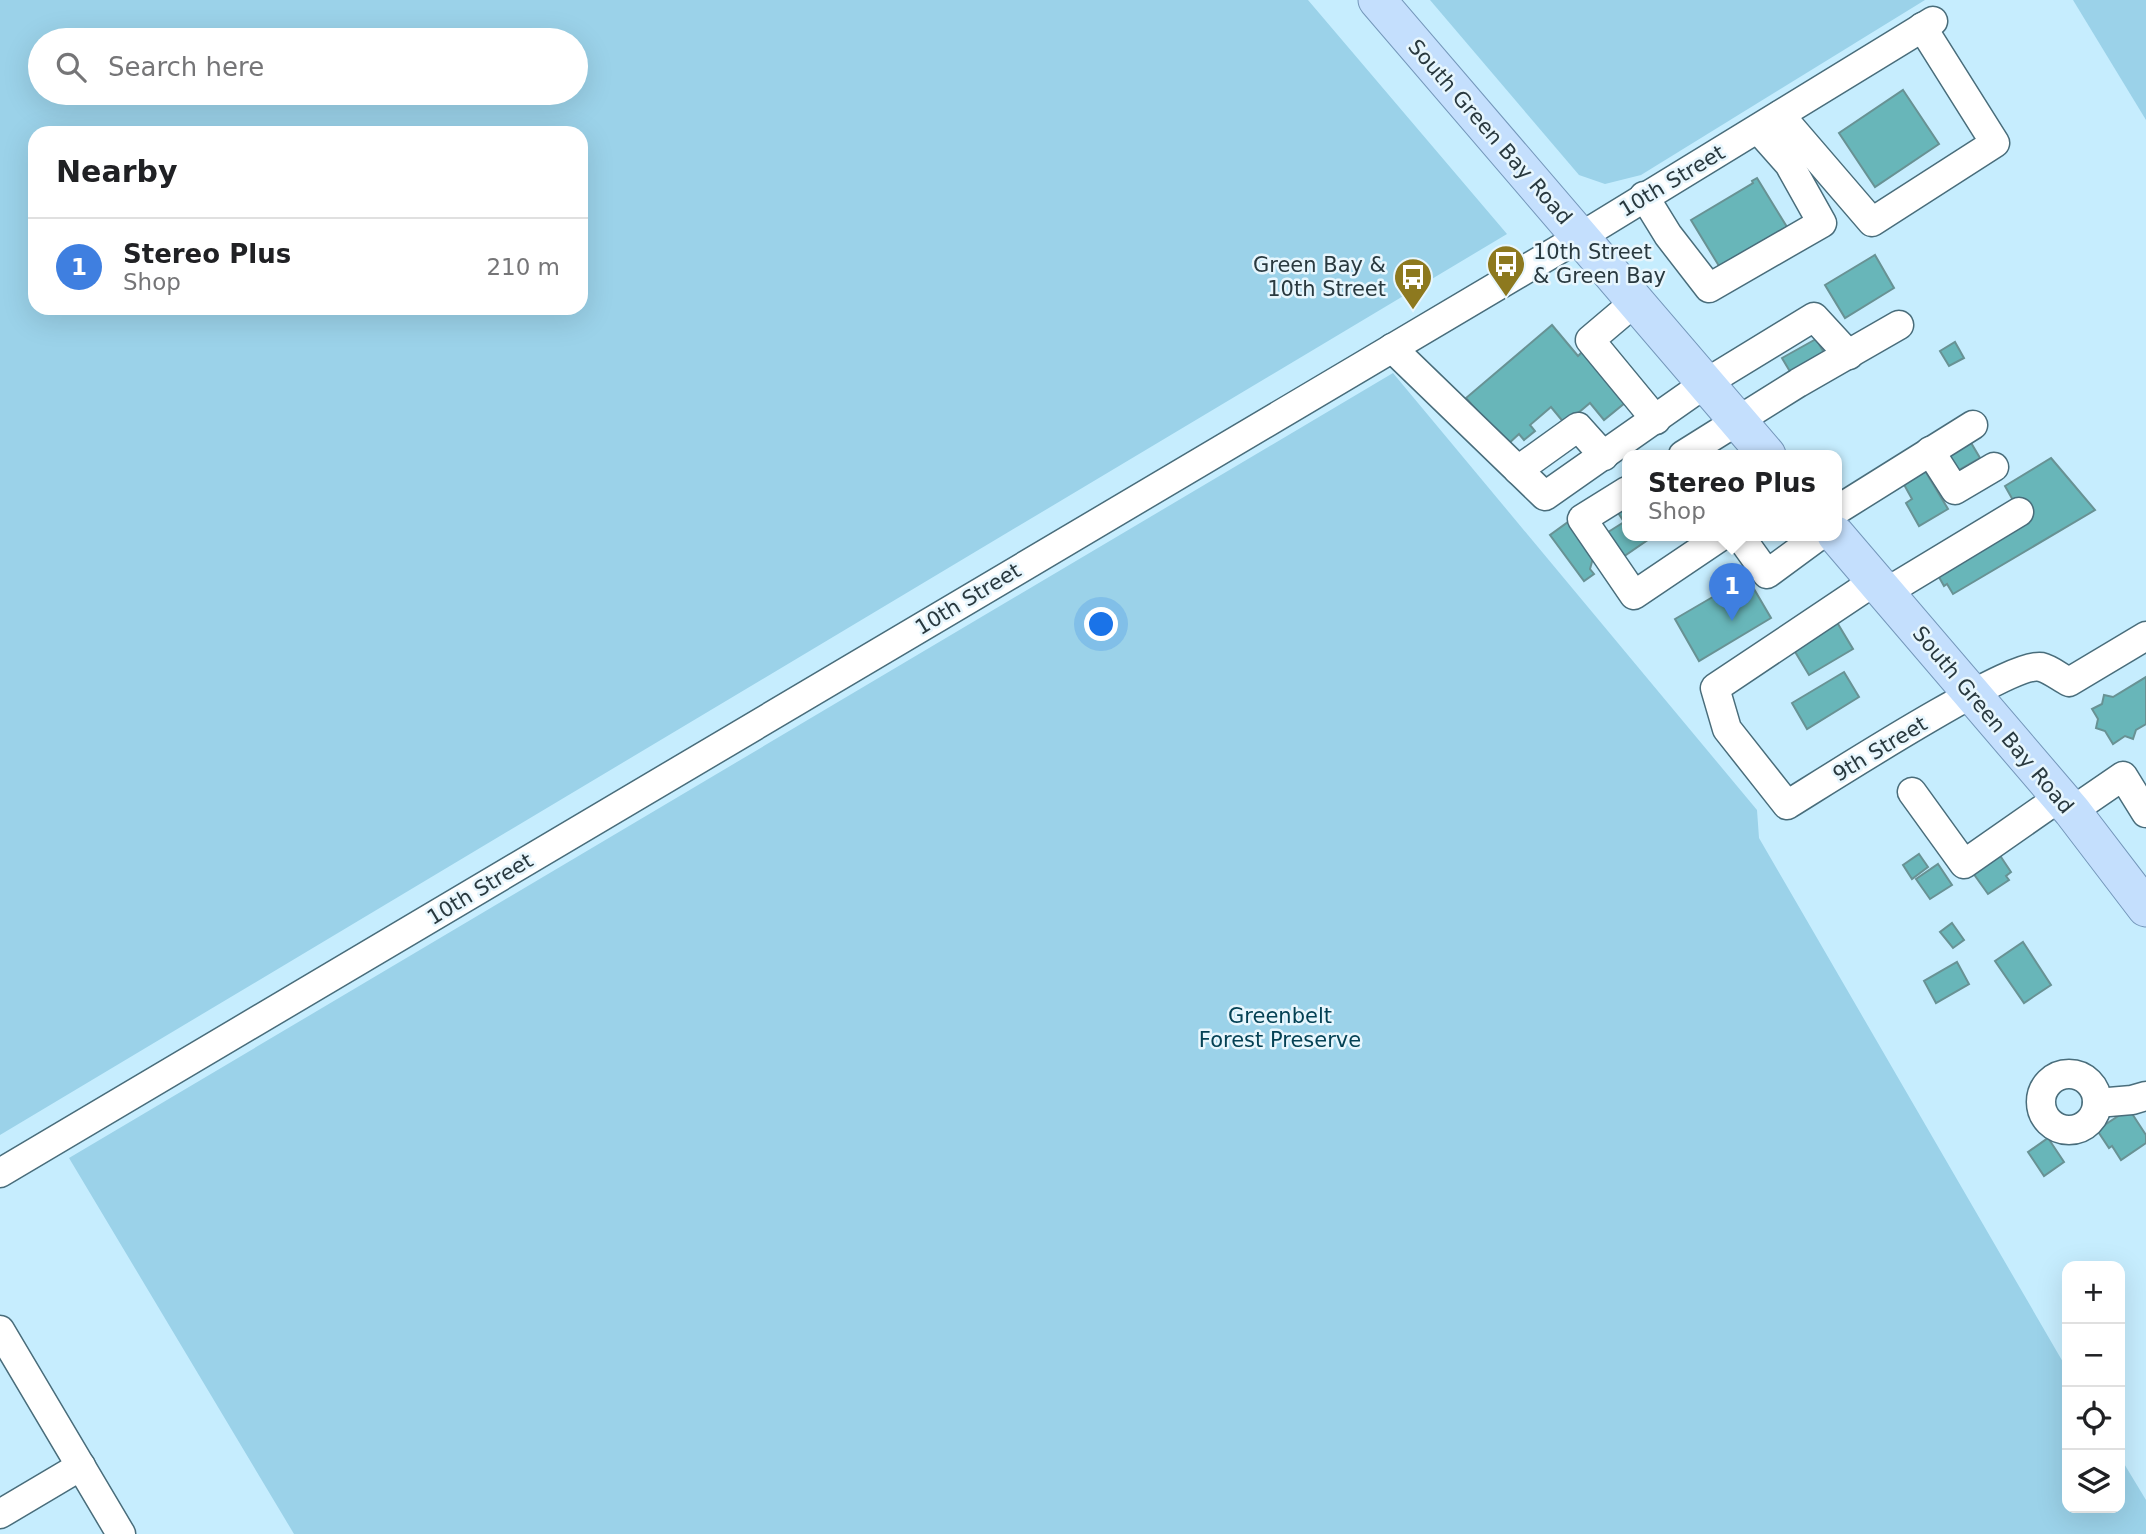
<!DOCTYPE html>
<meta charset="utf-8">
<style>
:root{--surface:#fff;--page:#f6f6f6;--text:#202124;--muted:#757577;--line:#e0e0e0;--accent:#8d791f}
body{margin:0;font-family:"DejaVu Sans",sans-serif;background:var(--page);color:var(--text)}
.controls{position:absolute;right:21px;bottom:21px;display:grid;overflow:hidden;border-radius:14px;box-shadow:0 7px 28px #0002}
.controls button{width:63px;height:63px;display:grid;place-items:center;padding:0;border:0;border-bottom:2px solid var(--line);background:var(--surface);color:var(--text);font:35px sans-serif}
.you{position:absolute;left:1102px;top:625px;width:24px;height:24px;margin:-18px;border:5px solid #fff;border-radius:50%;background:#1a73e8;box-shadow:0 0 0 10px #1a73e833}
.badge{display:grid;place-items:center;width:46px;height:46px;border-radius:50%;background:var(--accent);color:#fff;font-size:23px;font-weight:700}
.pin{position:absolute;translate:-50% -58px;filter:drop-shadow(0 2px 4px #0008)}
.pin::after{content:'';position:absolute;top:37px;width:24px;height:21px;background:inherit;clip-path:polygon(0 0,100% 0,50% 100%)}
.popup{position:absolute;left:1622px;top:450px;width:220px;height:91px;box-sizing:border-box;display:grid;place-content:center;border-radius:14px;background:var(--surface);filter:drop-shadow(0 2px 5px #0005);font-size:23px;white-space:nowrap;color:var(--muted)}
.popup b{font-size:26px;color:var(--text)}
.popup::after{content:'';position:absolute;left:50%;top:100%;margin-left:-14px;border:14px solid transparent;border-top-color:var(--surface)}
.list{margin:0;padding:0;list-style:none}
h2{display:flex;justify-content:space-between;align-items:center;height:91px;margin:0;padding:0 28px;font-size:30px}
h2 small{font-size:23px;font-weight:400;color:var(--muted)}
.list li{display:grid;grid-template-columns:46px 1fr auto;gap:21px;align-items:center;box-sizing:border-box;height:98px;padding:0 28px;border-top:2px solid var(--line)}
.list b{display:block;font-size:26px;white-space:nowrap}
.list p{margin:0;font-size:23px;white-space:nowrap;color:var(--muted)}
.list em{font-size:23px;font-style:normal;color:var(--muted)}
.icon{flex:none;width:38px;height:38px;fill:none;stroke:currentColor;stroke-width:2;stroke-linecap:round;stroke-linejoin:round}
.map{position:relative;flex:none;width:2146px;height:1534px;overflow:hidden}
.search{position:absolute;background:var(--surface);box-shadow:0 7px 28px #0002;left:28px;top:28px;width:560px;height:77px;display:flex;align-items:center;gap:18px;box-sizing:border-box;padding:0 24px;border-radius:38px;color:var(--muted);font-size:26px}
.panel{position:absolute;background:var(--surface);box-shadow:0 7px 28px #0002;left:28px;top:126px;width:560px;height:189px;border-radius:21px}
.map>svg:first-child{display:block}
.green{fill:#9bd2e9;fill-rule:evenodd}
.building{fill:#68b6b9;stroke:#689294;stroke-width:2}
.lines{fill:none;stroke-linecap:round;stroke-linejoin:round}
.minor-casing{stroke:#496d7b;stroke-width:31}
.major-casing{stroke:#7497ba;stroke-width:39}
.minor{stroke:#fff;stroke-width:28}
.major{stroke:#c4dffd;stroke-width:37}
.labels{text-anchor:middle;dominant-baseline:central;stroke-width:5;stroke-linejoin:round;paint-order:stroke}
.street-label{font-size:21px;fill:#29393f;stroke:#e7f6fd}
.poi-label{font-size:21px;fill:#29393f;stroke:#e7f6fd;text-anchor:start}
.park-label{font-size:21px;fill:#044154;stroke:#e7f6fd}
</style>
<div class="map">
<svg width="2146" height="1534" viewBox="0 0 2146 1534">
<rect width="100%" height="100%" fill="#c6edfe"/>
<!-- green -->
<g class="green">
<path d="M0,0H1308L1507,234L0,1135ZM576,40V93H40V40ZM581,133V308H35V133Z"/>
<path d="M1430,0H1925L1641,175L1605,184L1579,175Z"/>
<path d="M2073,0H2146V120Z"/>
<path d="M1393,373L1757,810L1759,838L2067,1369V1508H2120V1457L2146,1500V1534H294L69,1158Z"/>
</g>
<!-- building -->
<g class="building">
<path d="M1903,90L1939,144L1875,187L1839,133Z"/>
<path d="M1757,178L1787,227L1719,266L1691,220L1753,183L1752,181Z"/>
<path d="M1875,255L1894,288L1845,318L1825,285Z"/>
<path d="M1552,325L1578,356L1583,351L1626,402L1604,420L1590,403L1565,424L1551,407L1530,425L1535,431L1524,440L1519,434L1507,445L1466,398Z"/>
<path d="M1816,339L1826,356L1792,375L1782,358Z"/>
<path d="M1955,342L1964,358L1949,366L1940,351Z"/>
<path d="M1967,436L1980,458L1957,471L1944,449Z"/>
<path d="M2051,458L2095,510L1953,594L1947,584L1944,586L1935,570L2014,502L2005,486Z"/>
<path d="M1924,469L1948,509L1919,526L1906,503L1912,499L1902,481Z"/>
<path d="M1627,505V535H1655L1620,559L1605,534L1624,522L1617,511Z"/>
<path d="M1568,522L1593,558L1590,569L1594,574L1584,581L1550,535Z"/>
<path d="M1747,577L1771,618L1699,661L1675,619Z"/>
<path d="M1835,619L1853,649L1809,675L1791,645Z"/>
<path d="M1844,672L1859,697L1807,729L1792,703Z"/>
<path d="M2146,677V724L2136,730L2133,739L2125,736L2113,744L2105,731L2096,728L2098,719L2092,709L2102,704L2104,695L2113,697Z"/>
<path d="M1919,854L1928,867L1912,879L1903,865Z"/>
<path d="M1999,854L2011,872L2006,876L2009,880L1988,894L1973,873Z"/>
<path d="M1938,864L1952,885L1930,899L1916,879Z"/>
<path d="M1952,923L1964,940L1953,948L1940,932Z"/>
<path d="M2023,942L2051,985L2024,1003L1995,961Z"/>
<path d="M1957,962L1969,984L1936,1003L1924,981Z"/>
<path d="M2129,1109L2146,1135V1143L2121,1160L2112,1146L2109,1148L2097,1130Z"/>
<path d="M2048,1138L2064,1162L2044,1176L2028,1152Z"/>
</g>
<g class="lines">
<defs>
<g id="minor">
<path d="M1780,115L1872,222L1995,143L1922,27"/>
<path d="M1644,196L1668,235L1709,288L1822,223L1789,164L1758,129"/>
<path d="M1636,301L1590,340L1656,420"/>
<path d="M1392,348L1545,496L1706,383L1814,317L1849,355"/>
<path d="M1930,451L1955,490L1994,467"/>
<path d="M1683,455L1798,383L1899,325"/>
<path d="M1518,470L1578,427L1604,456"/>
<path d="M1627,491L1582,519L1634,595L1723,535"/>
<path d="M1837,510L1973,425"/>
<path d="M1739,535L1767,574L1820,535"/>
<path d="M1875,581L1715,688L1727,729L1787,805C1823,783 2012,661 2041,667C2050,669 2061,678 2069,682L2146,636"/>
<path d="M1885,593L2019,512"/>
<path d="M1912,792L1964,864L2060,797"/>
<path d="M2072,811L2123,776L2146,813"/>
<circle cx="2069" cy="1102" r="28"/>
<path d="M2097,1103L2132,1100L2146,1096"/>
<path d="M0,1173L1580,237L1933,21"/>
<path d="M0,1330L121,1534"/>
<path d="M0,1514L81,1466"/>
</g>
<g id="major">
<path d="M1377,0L1767,455"/>
<path d="M1836,535L2072,811L2146,908"/>
</g>
</defs>
<!-- minor casing -->
<use href="#minor" class="minor-casing"/>
<!-- major casing -->
<use href="#major" class="major-casing"/>
<!-- minor -->
<use href="#minor" class="minor"/>
<!-- major -->
<use href="#major" class="major"/>
</g>
<!-- icons -->
<defs>
<symbol id="bus-pin" viewBox="-11 -11 22 30"><path d="M0 17L-7.5 6A9.5 9.5 0 1 1 7.5 6Z" fill="#8d791f" stroke="#e7f6fd"/><path d="M-5-6H5V4H4V6H2V4H-2V6H-4V4H-5ZM-3.5-4V0h7V-4ZM-3.5 1.2v1.5H-2V1.2ZM2 1.2v1.5H3.5V1.2Z" fill="#fff"/></symbol>
</defs>
<g fill-rule="evenodd">
<use href="#bus-pin" x="1484" y="242" width="44" height="60"/>
<use href="#bus-pin" x="1391" y="255" width="44" height="60"/>
</g>
<g class="labels">
<!-- street labels -->
<g class="street-label">
<text transform="translate(1490 132) rotate(49)">South Green Bay Road</text>
<text transform="translate(1672 181) rotate(-31)">10th Street</text>
<text transform="translate(968 599) rotate(-31)">10th Street</text>
<text transform="translate(1993 720) rotate(50)">South Green Bay Road</text>
<text transform="translate(1880 749) rotate(-31)">9th Street</text>
<text transform="translate(480 889) rotate(-31)">10th Street</text>
</g>
<!-- poi labels -->
<g class="poi-label">
<text x="1533" y="252">10th Street<tspan x="1533" dy="24">&amp; Green Bay</tspan></text>
<text x="1386" y="265" text-anchor="end">Green Bay &amp;<tspan x="1386" dy="24">10th Street</tspan></text>
</g>
<!-- park labels -->
<g class="park-label">
<text x="1280" y="1016">Greenbelt<tspan x="1280" dy="24">Forest Preserve</tspan></text>
</g>
</g>
</svg>
<div class="controls">
<button>+</button>
<button>−</button>
<button><svg class="icon" aria-label="locate" viewBox="0 0 24 24"><circle cx="12" cy="12" r="6"/><path d="M12 2v4M12 18v4M2 12h4M18 12h4"/></svg></button>
<button><svg class="icon" aria-label="layers" viewBox="0 0 24 24"><path d="M12 4l9 5-9 5-9-5zM3 14l9 5 9-5"/></svg></button>
</div>
<div class="you"></div>
<div class="pin badge" style="left:1732px;top:621px;background:#3f7fe0">1</div>
<div class="popup"><b>Stereo Plus</b>Shop</div>
<div class="search"><svg class="icon" aria-label="search" viewBox="0 0 24 24"><circle cx="10" cy="10" r="6"/><path d="M15 15l6 6"/></svg>Search here</div>
<section class="panel">
<h2>Nearby<small></small></h2>
<ul class="list">
<li><span class="badge" style="background:#3f7fe0">1</span><div><b>Stereo Plus</b><p>Shop</p></div><em>210 m</em></li>
</ul>
</section>
</div>
